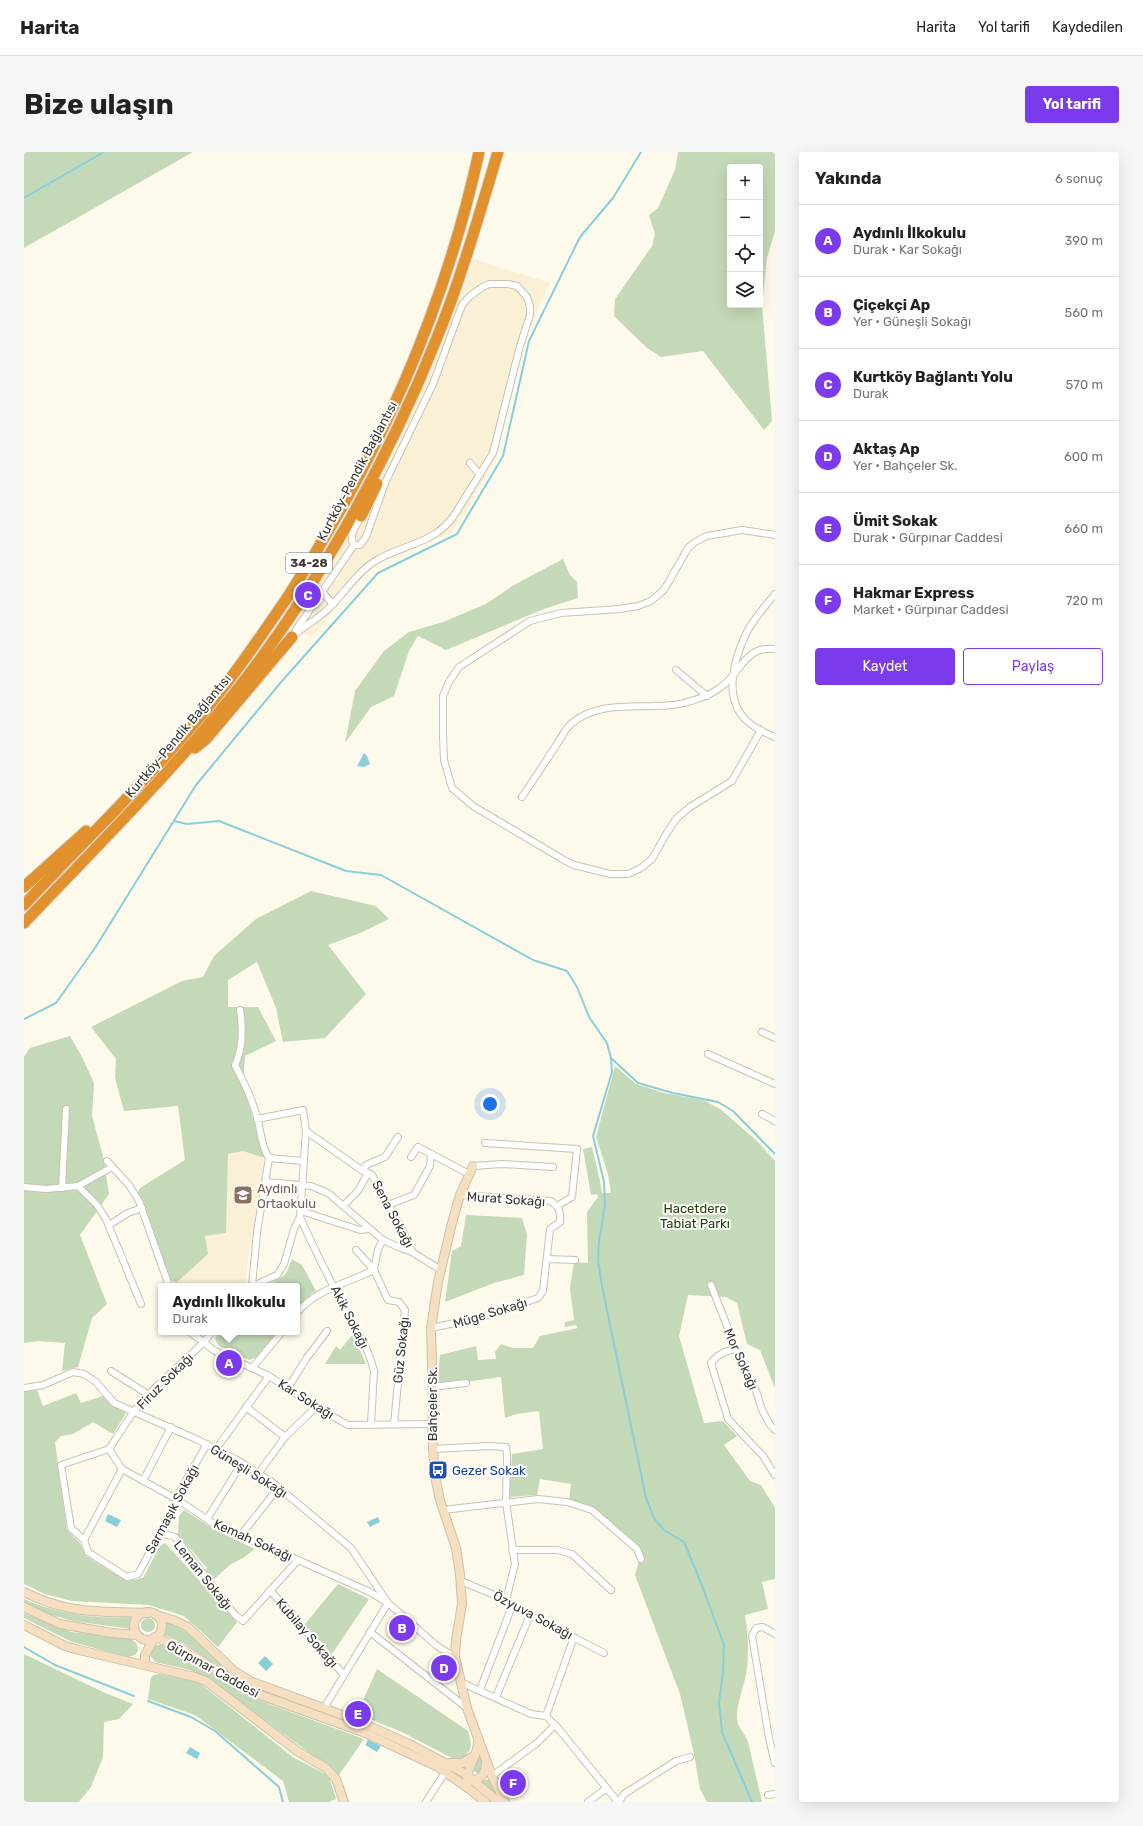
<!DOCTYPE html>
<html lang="tr">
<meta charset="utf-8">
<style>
:root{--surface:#fff;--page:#f6f6f6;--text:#222;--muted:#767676;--line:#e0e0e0;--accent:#7c3aed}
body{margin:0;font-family:Rubik,sans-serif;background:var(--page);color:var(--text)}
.controls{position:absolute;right:12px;top:12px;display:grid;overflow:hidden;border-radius:4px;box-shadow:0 4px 16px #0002}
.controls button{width:36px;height:36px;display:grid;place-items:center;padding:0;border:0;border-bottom:1px solid var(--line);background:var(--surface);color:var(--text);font:20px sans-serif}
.you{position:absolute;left:466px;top:952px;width:14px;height:14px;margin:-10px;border:3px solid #fff;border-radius:50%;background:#1a73e8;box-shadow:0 0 0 6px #1a73e833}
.badge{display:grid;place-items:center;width:26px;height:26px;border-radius:50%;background:var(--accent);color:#fff;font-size:13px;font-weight:700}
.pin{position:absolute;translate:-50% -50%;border:2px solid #fff;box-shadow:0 1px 4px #0006}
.popup{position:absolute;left:134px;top:1131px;width:142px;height:52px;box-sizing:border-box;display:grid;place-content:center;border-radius:4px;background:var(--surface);filter:drop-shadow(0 1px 3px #0005);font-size:13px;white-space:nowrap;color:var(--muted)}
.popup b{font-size:15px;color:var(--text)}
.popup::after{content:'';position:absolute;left:50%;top:100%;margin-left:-8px;border:8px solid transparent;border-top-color:var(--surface)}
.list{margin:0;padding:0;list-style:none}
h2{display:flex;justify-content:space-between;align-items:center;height:52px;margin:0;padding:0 16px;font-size:17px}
h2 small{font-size:13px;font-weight:400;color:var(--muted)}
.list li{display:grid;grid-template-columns:26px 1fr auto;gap:12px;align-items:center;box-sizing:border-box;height:72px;padding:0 16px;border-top:1px solid var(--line)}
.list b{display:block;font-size:15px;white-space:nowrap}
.list p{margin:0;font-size:13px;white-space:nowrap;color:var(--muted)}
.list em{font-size:13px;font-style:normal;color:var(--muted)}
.actions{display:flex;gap:8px;padding:12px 16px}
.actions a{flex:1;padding:9px 0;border:1px solid var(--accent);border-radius:4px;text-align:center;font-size:14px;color:var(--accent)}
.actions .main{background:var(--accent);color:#fff}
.icon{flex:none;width:22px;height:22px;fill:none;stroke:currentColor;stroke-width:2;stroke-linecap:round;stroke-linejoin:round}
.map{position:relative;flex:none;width:751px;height:1650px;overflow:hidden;border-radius:4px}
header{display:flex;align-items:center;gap:24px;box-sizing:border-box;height:56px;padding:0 20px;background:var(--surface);border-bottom:1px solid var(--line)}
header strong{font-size:19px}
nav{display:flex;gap:22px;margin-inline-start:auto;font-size:14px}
.intro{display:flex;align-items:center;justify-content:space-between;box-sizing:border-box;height:96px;padding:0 24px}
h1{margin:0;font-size:28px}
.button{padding:10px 18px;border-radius:4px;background:var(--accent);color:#fff;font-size:14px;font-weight:700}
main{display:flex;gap:24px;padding:0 24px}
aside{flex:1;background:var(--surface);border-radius:4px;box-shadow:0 4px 16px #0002}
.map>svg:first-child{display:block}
.built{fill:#f9f0d6}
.green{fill:#c3d9b7;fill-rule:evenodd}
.water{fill:#89cfdb}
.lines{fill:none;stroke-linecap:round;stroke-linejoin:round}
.stream{stroke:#89cfdb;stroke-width:2}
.street-casing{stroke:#c8c2b0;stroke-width:8}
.secondary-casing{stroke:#c8c2b0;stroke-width:10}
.highway-casing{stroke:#dbdbda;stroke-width:13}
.street{stroke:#fff;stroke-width:6}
.secondary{stroke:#f6dec0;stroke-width:8}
.highway{stroke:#e1922e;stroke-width:11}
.labels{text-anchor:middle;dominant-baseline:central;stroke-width:4;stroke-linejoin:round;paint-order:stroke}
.shield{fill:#fff;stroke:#74736e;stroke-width:1}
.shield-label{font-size:12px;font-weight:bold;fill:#393730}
.street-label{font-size:13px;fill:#393730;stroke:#fff}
.education-label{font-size:13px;fill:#785e54;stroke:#fff;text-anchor:start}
.park-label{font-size:13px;fill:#1f4300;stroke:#fff}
.transit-label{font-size:13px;fill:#164399;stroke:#fff;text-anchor:start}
</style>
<header>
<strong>Harita</strong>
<nav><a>Harita</a><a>Yol tarifi</a><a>Kaydedilen</a></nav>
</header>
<div class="intro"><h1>Bize ulaşın</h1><a class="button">Yol tarifi</a></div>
<main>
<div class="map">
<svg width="751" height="1650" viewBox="0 0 751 1650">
<rect width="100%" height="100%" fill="#fefaeb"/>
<!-- built -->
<g class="built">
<path d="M447,106L526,131L502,184L473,302L439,364L427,381L355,411L343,418L329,432L289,485L276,481L182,590L150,622L186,582L259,488L320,391L369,295Z"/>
<path d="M219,999L241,1006L223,1113L222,1133L154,1134L152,1131L184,1102L181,1084L202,1081L204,1002Z"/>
</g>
<!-- green -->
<g class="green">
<path d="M0,0H169L0,96Z"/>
<path d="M654,0H751V79L743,106L738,154L748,269L740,278L679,199L637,205L623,196L590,164L591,147L628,94L631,82L625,63L634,56L651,18ZM706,15H736V153H706Z"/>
<path d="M539,407L546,423L553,430L554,446L520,457L422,498L394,484L385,499L370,544L347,555L321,591L331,539L360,499L385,480L419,470L462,452L490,433Z"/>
<path d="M287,739L352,754L365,767L336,781L304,793L342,842L301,886L259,890L252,856L233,810L204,828V855H234L252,889L221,904L219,933L241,1006L219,999L204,1002L202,1081L181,1084L184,1102L152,1131L145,1127L122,1057L114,1040L116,1036L161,1008L154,954L100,959L91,926L92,907L67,875L158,829L179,825L190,804L232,767Z"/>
<path d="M46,884L58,905L70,931L68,964L79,1004L85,1042L56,1083L83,1152L68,1166L54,1215L38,1219L41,1191L14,1189L0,1191V905L6,896Z"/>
<path d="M591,914L612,932L640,941L679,948L696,957L732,988L751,1009V1236L736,1198L723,1192L713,1151L702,1145L664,1143L655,1184L680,1271L699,1269L713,1284L700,1293L726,1329L737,1333L751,1356V1427L738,1430L744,1457L721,1463C724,1481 725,1498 723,1516C721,1532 713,1549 713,1565C713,1576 721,1581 724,1590L738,1650H683L676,1637L670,1602L656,1542L611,1423L618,1397L570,1357L545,1351L547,1332L516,1327L513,1343L485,1345L488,1302L519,1297L515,1259L492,1262L481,1266L477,1225L413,1234L416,1203L452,1194L454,1208L472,1207L471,1200L477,1192L489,1196H509L516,1184L554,1176L552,1173L541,1175V1170L550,1168L546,1136L550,1110L564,1111L563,1060L574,1045L573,1042L567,1043L559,997L568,995L576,1029L578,1041H587L584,1022L572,985Z"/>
<path d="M442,1063L498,1066L503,1082L500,1123L470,1131L421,1150L428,1099L437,1094Z"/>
<path d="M268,1107L278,1113L292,1139L288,1141L273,1157V1134H243L262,1122Z"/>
<path d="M194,1180H254L233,1205L225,1208L195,1194L191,1187Z"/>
<path d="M329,1182L342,1212H301L312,1194L316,1198Z"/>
<path d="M13,1238L19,1254L52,1241L57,1251L79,1244L86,1252L102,1261L89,1282L69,1270L49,1282L37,1284L31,1290L43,1378L56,1391L62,1404L103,1429L119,1426L136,1394L141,1391L213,1470L194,1495L160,1464L125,1453L48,1449L21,1442L0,1432V1239Z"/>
<path d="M160,1358L191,1378L231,1397L219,1406L207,1412L189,1428L182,1418L183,1416L154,1383L155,1364Z"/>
<path d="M314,1432L345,1447L308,1502L281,1472Z"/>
<path d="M0,1447C36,1463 70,1467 109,1465L107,1477L49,1469L24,1462L0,1450Z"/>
<path d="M0,1461L47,1480L106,1486L113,1492L114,1499L111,1503L104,1505L48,1490L0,1466Z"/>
<circle cx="124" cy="1473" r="7"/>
<path d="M141,1469L162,1480L175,1490L209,1524L163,1493L138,1482L141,1474Z"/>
<path d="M130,1493H141L154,1499L218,1542L340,1587L315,1623L202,1539L166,1518L131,1510L126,1503V1498Z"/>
<path d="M0,1502L79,1540L109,1552L95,1567L80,1570L79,1605L67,1635L55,1650H0Z"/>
<path d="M353,1517L444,1579C448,1593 449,1596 439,1606L430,1607L376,1579L333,1562Z"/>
<path d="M134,1522L167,1528L178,1533L270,1606L296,1619L305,1625L312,1647L305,1650H265L259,1629L171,1563L124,1547L127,1525L130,1523Z"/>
<path d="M456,1600L459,1615L454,1622L448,1618Z"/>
<path d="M466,1627L472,1642L456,1629Z"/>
</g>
<!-- water -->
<g class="water">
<path d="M340,601L343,604L346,612L340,615L333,614Z"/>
<path d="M84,1362L97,1368L93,1375L81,1369Z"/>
<path d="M354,1365L356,1370L346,1375L343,1370Z"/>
<path d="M241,1504L249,1512L242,1519L234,1511Z"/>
<path d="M344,1588L357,1594L353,1600L341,1593Z"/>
<path d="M166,1595L176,1601L173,1607L162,1601Z"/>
</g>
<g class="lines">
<!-- stream -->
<g class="stream">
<path d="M0,46L80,0"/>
<path d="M150,669L163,672L195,669L322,719L357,723L509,808L543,819L553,835L565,865L583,891L587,906L614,931L649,941L694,950L709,959L751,1002"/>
<path d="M0,867L32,851L71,796L172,633L258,529L354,421L433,382L479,304L505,189L556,85L589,46L617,0"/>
<path d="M587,906L588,920L569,984L580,1030L581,1053L575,1089L574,1109L578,1134L622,1346L630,1366L640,1378L660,1390L677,1431L700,1493L699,1520L695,1550L698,1580L728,1650"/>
<path d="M0,1495L31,1513L110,1544"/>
<path d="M124,1549L167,1565L191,1579L255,1635L259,1650"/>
</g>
<defs>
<g id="street">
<path d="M446,311L456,323"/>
<path d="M299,441L309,452"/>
<path d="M751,442C741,455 728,468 722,482C710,507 699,546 722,568C730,576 741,581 751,585"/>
<path d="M272,478L330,393"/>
<path d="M268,485C279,474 293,468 304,457C320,442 332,421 351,409C379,392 412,392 431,362L469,301L496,194L506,163V155L503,145L493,134L484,132H465L457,136L445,145L438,153L409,232L361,331L342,385L336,393H330C324,384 333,372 337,364"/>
<path d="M652,518L683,544"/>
<path d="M737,578L708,629L666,655L653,666L644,679L628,707L617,716L604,722H586L550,713L540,708L449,654L428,636L420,608L419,583V544L425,530L435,515L506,469L537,461L595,457L614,454L627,449L640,438L664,396L671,390L683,384L718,378L751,383"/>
<path d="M498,645C510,627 522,609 533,592C538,585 541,577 547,572C579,543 629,562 667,549C678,546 688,542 697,535C717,521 721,493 751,497"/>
<path d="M216,858C219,877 219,896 211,913C220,930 228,947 233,965C237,979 237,994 245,1006"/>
<path d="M738,880L751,886"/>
<path d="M684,902L751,932"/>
<path d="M738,962L751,969"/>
<path d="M282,979L339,1019L348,1023L380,1081L388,1100L417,1118"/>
<path d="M461,991L553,997L548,1045L533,1054"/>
<path d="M387,1005L394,995L445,1022"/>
<path d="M245,1006L279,1009"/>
<path d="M83,1009L105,1033L115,1049L145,1134"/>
<path d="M449,1014L478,1012L529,1015"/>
<path d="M339,1019L342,1013L361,1005L374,985"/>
<path d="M242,1030L287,1034L304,1041L359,1088L374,1095L388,1100"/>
<path d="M54,1034L73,1053L82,1067L117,1152"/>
<path d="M0,1035L22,1037L54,1034L88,1015"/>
<path d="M38,1036L42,957"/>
<path d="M364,1053L390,1043L406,1014L407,1002"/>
<path d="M319,1054L334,1039L344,1021"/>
<path d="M277,1059L336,1078L345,1077"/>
<path d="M276,1065C289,1095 304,1123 318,1152C330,1174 344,1194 350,1219L347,1272"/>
<path d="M85,1073L104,1061L118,1056"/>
<path d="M332,1098L350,1118L364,1148L375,1150L381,1158L370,1272"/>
<path d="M523,1107L551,1108"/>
<path d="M687,1133L712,1197L732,1239L738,1258L746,1273L751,1278"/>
<path d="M228,1134L233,1080L245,1006"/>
<path d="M229,1134L253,1123L260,1112L270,1077L276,1065L282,979L279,958L233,967"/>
<path d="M273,1161C292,1137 324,1131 350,1118L354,1097L359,1088"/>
<path d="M407,1176L455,1166L514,1146L519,1139L526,1077L536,1070C537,1060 535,1055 527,1049L436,1043"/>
<path d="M166,1180L191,1199L245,1224L292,1255L324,1273L409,1272"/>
<path d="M712,1197C701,1199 694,1202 687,1211L704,1267L739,1304L751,1323"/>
<path d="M228,1216L258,1180"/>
<path d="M87,1219L125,1243"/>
<path d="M408,1235L442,1231"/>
<path d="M0,1236L19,1233L49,1220L60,1222L72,1230L90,1251L172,1287L213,1308L248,1330L327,1396L364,1451L413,1494L431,1505"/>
<path d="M264,1236L282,1207L303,1179"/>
<path d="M222,1255L261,1285"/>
<path d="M183,1292L153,1344L154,1348L114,1422L103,1425L64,1400L60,1388L47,1376L37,1313L85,1297L110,1259L132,1235L179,1191L188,1180"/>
<path d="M85,1297L98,1317L154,1348L193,1374L274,1408L346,1440L364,1451L300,1556"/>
<path d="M192,1297L245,1224"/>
<path d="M409,1297L465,1294L482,1295L483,1303L482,1350L491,1412L482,1448"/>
<path d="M234,1322L261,1285L292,1255"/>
<path d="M119,1329L147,1275"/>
<path d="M419,1358L514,1347L543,1350L568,1358L613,1397L617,1407"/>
<path d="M183,1367L218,1311"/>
<path d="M137,1381L151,1385L211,1463L219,1469L274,1408"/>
<path d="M217,1383L254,1336"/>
<path d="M60,1388L98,1317"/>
<path d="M488,1398H533L548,1402L587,1438"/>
<path d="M437,1429L482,1448L488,1454L580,1501"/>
<path d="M246,1438L320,1523"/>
<path d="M346,1480L443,1556"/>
<path d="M751,1482L739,1475L732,1476L728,1484L745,1586L751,1611"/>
<path d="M436,1530L507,1562L522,1564L533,1575L594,1650"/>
<path d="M456,1538L488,1454"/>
<path d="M472,1545L506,1463"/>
<path d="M522,1564L550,1485"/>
<path d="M468,1624L513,1591L531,1573"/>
<path d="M744,1643L751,1642"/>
<path d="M402,1650L422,1619"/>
<path d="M564,1650L583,1636"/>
<path d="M595,1650L600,1642L652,1609L666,1605"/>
</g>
<g id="secondary">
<path d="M449,1014L436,1043L428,1071L414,1130L407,1176L409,1257L408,1282L411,1324L416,1348L432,1396L436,1422L438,1452L432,1488L431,1505L443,1556L468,1624L481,1650"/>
<path d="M0,1440C46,1463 74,1459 123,1461"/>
<path d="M0,1455L36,1472L88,1481L113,1483"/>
<circle cx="124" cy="1474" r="14"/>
<path d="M132,1463L149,1468L164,1475L210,1519L226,1529L332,1568L385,1592L442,1622L474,1650"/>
<path d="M0,1473L41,1494L55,1498L171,1525L182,1529L273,1599L302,1616L312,1627L320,1650"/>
<path d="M131,1485L165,1500L208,1530L222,1538L339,1580L414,1615L448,1639L461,1650"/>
<path d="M121,1513V1503L130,1487"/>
<path d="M425,1611H439L451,1603"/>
<path d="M443,1628C443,1614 454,1604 454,1590"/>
<path d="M446,1629C457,1629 462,1620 462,1610"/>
</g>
<g id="highway">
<path d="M337,364L353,332"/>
<path d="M171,596L182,587L268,485"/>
<path d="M0,735L62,679"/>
<path d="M0,753C54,695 112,640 163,580C201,537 233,490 265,443C354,305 420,161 455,0"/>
<path d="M0,771C71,696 144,624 209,543C291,440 363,311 412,188C437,127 455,63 474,0"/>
</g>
</defs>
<!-- street casing -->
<use href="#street" class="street-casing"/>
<!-- secondary casing -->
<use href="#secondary" class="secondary-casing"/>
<!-- highway casing -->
<use href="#highway" class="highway-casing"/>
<!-- street -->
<use href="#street" class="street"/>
<!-- secondary -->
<use href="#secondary" class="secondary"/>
<!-- highway -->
<use href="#highway" class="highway"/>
</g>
<!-- icons -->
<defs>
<symbol id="school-square" viewBox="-11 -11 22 22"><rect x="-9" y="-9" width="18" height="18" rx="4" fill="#8d6e63" stroke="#fff"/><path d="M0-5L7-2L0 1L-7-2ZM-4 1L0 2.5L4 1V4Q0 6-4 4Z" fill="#fff"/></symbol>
<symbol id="bus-square" viewBox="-11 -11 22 22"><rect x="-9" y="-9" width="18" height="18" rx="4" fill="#1a4fb4" stroke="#fff"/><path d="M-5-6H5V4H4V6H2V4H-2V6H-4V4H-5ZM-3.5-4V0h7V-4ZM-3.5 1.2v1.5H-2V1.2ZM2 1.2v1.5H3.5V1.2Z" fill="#fff"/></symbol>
</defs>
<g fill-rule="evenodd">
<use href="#school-square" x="208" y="1032" width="22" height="22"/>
<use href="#bus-square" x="403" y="1307" width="22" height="22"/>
</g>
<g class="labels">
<!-- shield labels -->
<rect class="shield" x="262" y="401" width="46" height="20" rx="3"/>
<g class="shield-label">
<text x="285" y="411">34-28</text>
</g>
<!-- street labels -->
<g class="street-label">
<text transform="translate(333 319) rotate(-62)">Kurtköy-Pendik Bağlantısı</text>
<text transform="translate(154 584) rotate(-50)">Kurtköy-Pendik Bağlantısı</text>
<text transform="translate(482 1047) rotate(4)">Murat Sokağı</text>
<text transform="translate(369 1062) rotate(62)">Sena Sokağı</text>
<text transform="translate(466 1161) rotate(-17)">Müge Sokağı</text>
<text transform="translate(326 1165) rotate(63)">Akik Sokağı</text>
<text transform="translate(377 1198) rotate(-84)">Güz Sokağı</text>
<text transform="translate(717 1207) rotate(66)">Mor Sokağı</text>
<text transform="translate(141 1229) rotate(-45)">Firuz Sokağı</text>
<text transform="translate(282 1247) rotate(32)">Kar Sokağı</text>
<text transform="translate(408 1252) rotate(-90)">Bahçeler Sk.</text>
<text transform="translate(225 1319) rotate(32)">Güneşli Sokağı</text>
<text transform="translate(148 1357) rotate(-62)">Sarmaşık Sokağı</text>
<text transform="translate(229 1388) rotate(24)">Kemah Sokağı</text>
<text transform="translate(179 1423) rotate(51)">Leman Sokağı</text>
<text transform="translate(509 1463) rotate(28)">Özyuva Sokağı</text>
<text transform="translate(283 1481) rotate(49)">Kubilay Sokağı</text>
<text transform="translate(189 1517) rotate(29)">Gürpınar Caddesi</text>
</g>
<!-- education labels -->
<g class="education-label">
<text x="233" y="1036">Aydınlı<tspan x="233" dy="15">Ortaokulu</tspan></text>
</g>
<!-- park labels -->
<g class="park-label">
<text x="671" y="1056">Hacetdere<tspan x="671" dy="15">Tabiat Parkı</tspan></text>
</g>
<!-- transit labels -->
<g class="transit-label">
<text x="428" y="1318">Gezer Sokak</text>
</g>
</g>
</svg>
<div class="controls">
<button>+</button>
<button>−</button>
<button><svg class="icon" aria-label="locate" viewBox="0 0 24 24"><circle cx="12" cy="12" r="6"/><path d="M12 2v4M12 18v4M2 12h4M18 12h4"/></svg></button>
<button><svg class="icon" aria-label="layers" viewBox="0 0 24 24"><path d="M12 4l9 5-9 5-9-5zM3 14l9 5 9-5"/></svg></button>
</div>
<div class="you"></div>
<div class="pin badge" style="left:205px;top:1211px">A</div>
<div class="popup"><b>Aydınlı İlkokulu</b>Durak</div>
<div class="pin badge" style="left:378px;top:1476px">B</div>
<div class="pin badge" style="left:284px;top:443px">C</div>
<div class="pin badge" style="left:420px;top:1516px">D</div>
<div class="pin badge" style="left:334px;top:1562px">E</div>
<div class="pin badge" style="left:489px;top:1631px">F</div>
</div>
<aside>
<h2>Yakında<small>6 sonuç</small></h2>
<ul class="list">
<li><span class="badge">A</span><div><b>Aydınlı İlkokulu</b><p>Durak · Kar Sokağı</p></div><em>390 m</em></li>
<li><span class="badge">B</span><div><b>Çiçekçi Ap</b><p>Yer · Güneşli Sokağı</p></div><em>560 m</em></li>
<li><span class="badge">C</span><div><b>Kurtköy Bağlantı Yolu</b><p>Durak</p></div><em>570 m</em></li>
<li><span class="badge">D</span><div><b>Aktaş Ap</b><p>Yer · Bahçeler Sk.</p></div><em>600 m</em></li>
<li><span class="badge">E</span><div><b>Ümit Sokak</b><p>Durak · Gürpınar Caddesi</p></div><em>660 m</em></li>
<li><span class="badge">F</span><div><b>Hakmar Express</b><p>Market · Gürpınar Caddesi</p></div><em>720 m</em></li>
</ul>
<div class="actions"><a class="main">Kaydet</a><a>Paylaş</a></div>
</aside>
</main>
